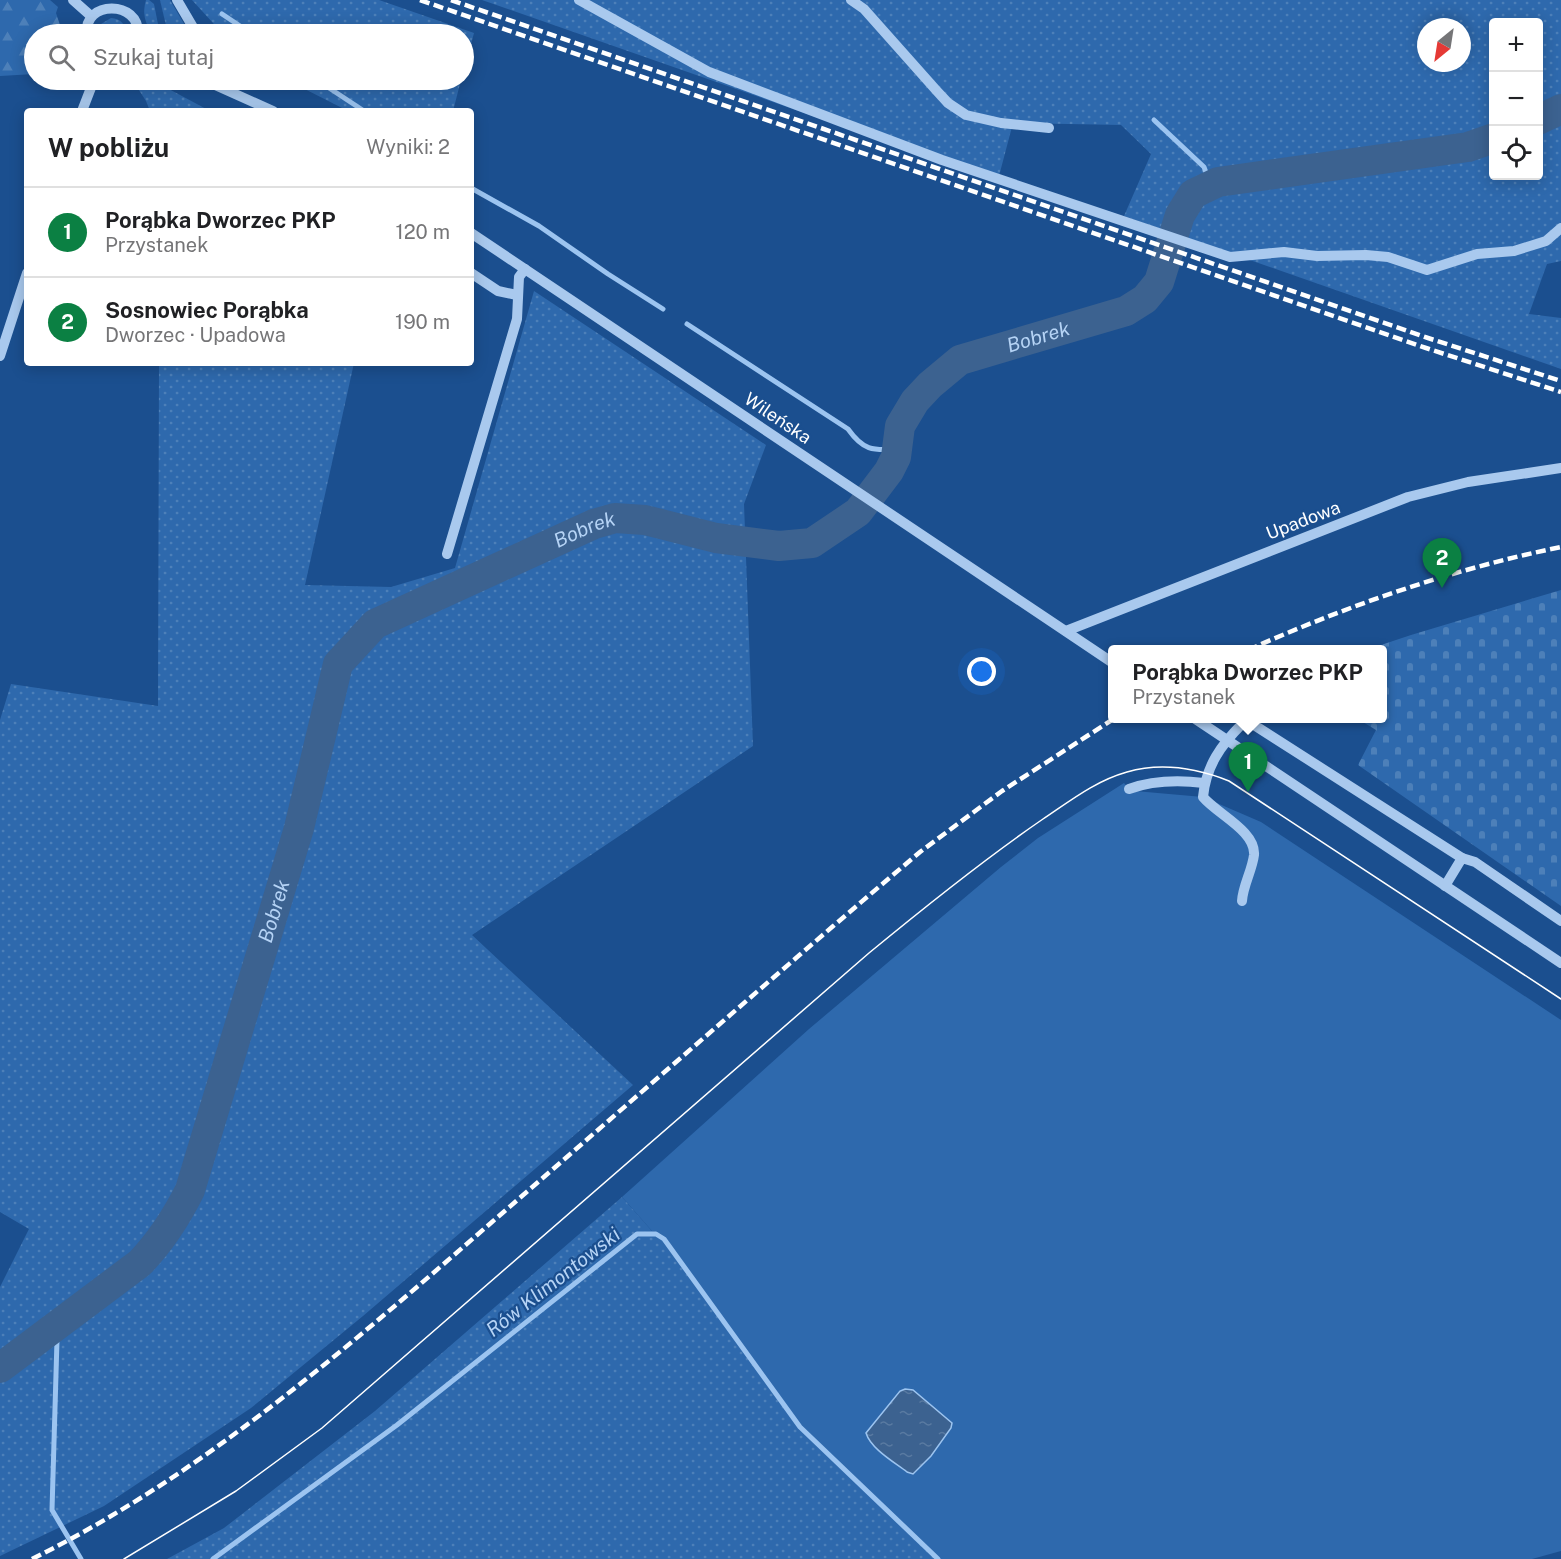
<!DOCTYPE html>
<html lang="pl">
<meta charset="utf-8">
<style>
:root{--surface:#fff;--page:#f2f2f2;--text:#202124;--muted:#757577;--line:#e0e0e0;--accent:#0b8043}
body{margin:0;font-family:"Public Sans",sans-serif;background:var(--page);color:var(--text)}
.controls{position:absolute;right:18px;top:18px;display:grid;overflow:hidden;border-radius:6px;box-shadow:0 3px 15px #0003}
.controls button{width:54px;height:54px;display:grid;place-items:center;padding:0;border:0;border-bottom:2px solid var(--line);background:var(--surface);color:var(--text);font:30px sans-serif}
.compass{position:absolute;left:1417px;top:18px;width:54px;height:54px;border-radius:50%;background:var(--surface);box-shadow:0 3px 15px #0003;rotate:210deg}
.you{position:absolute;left:982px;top:672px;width:21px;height:21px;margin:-15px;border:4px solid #fff;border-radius:50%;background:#1a73e8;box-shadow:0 0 0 9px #1a73e833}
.badge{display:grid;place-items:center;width:39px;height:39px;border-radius:50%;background:var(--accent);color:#fff;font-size:20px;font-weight:700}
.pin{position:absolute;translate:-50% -50px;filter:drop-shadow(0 2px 3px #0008)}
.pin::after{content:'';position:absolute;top:32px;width:21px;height:18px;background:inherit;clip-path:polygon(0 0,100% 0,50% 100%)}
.popup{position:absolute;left:1108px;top:645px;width:279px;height:78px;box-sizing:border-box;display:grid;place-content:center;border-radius:6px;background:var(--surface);filter:drop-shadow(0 2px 4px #0005);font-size:20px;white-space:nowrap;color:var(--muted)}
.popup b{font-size:22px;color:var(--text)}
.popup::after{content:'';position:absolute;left:50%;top:100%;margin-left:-12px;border:12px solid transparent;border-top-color:var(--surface)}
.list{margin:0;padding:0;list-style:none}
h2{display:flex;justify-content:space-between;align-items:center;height:78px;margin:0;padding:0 24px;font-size:26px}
h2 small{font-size:20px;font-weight:400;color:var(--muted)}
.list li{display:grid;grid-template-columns:39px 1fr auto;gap:18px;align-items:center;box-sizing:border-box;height:90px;padding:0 24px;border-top:2px solid var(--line)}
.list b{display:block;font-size:22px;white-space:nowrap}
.list p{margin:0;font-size:20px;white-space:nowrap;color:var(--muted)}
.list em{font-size:20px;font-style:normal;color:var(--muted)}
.icon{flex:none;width:33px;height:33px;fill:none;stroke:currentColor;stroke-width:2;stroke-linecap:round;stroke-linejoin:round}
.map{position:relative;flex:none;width:1561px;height:1559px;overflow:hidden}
.search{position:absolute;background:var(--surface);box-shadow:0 3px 15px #0003;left:24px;top:24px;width:450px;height:66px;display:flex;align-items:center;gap:15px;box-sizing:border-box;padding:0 21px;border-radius:33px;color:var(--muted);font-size:22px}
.panel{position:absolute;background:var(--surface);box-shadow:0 3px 15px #0003;left:24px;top:108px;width:450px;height:258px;border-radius:6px}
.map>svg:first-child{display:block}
.grass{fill:url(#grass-dots);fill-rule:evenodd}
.forest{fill:url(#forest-firs)}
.cemetery{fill:url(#cemetery-stones)}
.garden{fill:#2e69ad}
.water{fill:url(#water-ripples);stroke:#9cc4f0;stroke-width:1.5}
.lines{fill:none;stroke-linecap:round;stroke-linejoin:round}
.stream{stroke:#9cc4f0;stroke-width:5}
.river{stroke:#3c6290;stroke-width:30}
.minor{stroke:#a9c9ee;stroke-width:10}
.tram{stroke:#fff;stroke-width:1.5}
.rail{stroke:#fff;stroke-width:4.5;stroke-dasharray:10 4.5;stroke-linecap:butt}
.labels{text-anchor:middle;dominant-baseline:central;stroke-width:4.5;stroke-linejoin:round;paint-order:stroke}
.street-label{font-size:18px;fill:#fff;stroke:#1b4f8f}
.water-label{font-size:20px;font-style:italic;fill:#b5d3f5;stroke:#1b4f8f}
</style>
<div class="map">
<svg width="1561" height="1559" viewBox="0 0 1561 1559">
<defs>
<pattern id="grass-dots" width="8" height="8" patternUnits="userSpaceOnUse" patternTransform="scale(1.5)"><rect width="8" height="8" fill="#2e69ad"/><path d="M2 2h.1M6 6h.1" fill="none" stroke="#4d80b9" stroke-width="1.8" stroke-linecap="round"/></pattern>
<pattern id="forest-firs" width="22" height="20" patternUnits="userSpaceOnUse" patternTransform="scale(1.5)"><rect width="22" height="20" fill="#2e69ad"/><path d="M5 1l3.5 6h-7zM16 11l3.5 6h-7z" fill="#4d80b9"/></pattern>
<pattern id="cemetery-stones" width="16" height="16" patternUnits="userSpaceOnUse" patternTransform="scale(1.5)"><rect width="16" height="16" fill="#2e69ad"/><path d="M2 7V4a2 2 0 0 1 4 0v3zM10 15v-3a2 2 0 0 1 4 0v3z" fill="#4d80b9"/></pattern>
<pattern id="water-ripples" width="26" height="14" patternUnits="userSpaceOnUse" patternTransform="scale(1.5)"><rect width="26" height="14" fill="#3c6290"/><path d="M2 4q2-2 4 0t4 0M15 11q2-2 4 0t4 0" fill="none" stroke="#597aa1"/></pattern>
</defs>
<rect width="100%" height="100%" fill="#1b4f8f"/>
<!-- grass -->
<g class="grass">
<path d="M146,0H149L154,4L160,34H152C145,23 142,13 146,0Z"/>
<path d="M160,0H170L190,34H168Z"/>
<path d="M192,0H379L474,33L464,71V34H223Z"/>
<path d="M482,0H1561V261L1547,264L1529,314L1561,318V369L1124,216L1151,154L1121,125L1013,123L999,176L830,122ZM1494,22H1538V176H1494ZM1426,27H1462V63H1426Z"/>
<path d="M111,18C121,19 126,24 125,34H100L101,24Z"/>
<path d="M152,80L210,111H150L146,101L135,84Z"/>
<path d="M287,80H286H461L453,111H348Z"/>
<path d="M534,291L766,445L744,504L753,746L472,935L633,1085L363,1316L251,1408L104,1506L0,1556V1287L29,1229L0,1212V720L11,684L158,706L159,363H354L305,585L391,587L455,568Z"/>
<path d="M622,1197L652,1231L661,1234L800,1425L940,1559H167L224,1528L375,1411Z"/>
</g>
<!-- forest -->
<path class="forest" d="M0,0H50L58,7L56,13L63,34H34V74L0,76Z"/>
<!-- cemetery -->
<path class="cemetery" d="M1561,590V906L1358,765L1376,730L1358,719L1383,718V650L1369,649L1411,635Z"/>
<!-- garden -->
<path class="garden" d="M1124,783L1133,793L1135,791L1203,797L1261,822L1561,1020V1551L1532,1559H940L800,1425L661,1234L652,1231L622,1197L809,1029L1001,867L1038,838Z"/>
<!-- water -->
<path class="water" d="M905,1389L913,1390L952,1423L951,1428L931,1456L913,1474L907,1472C894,1462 871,1449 866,1433L900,1391Z"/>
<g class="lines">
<!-- stream -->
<g class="stream">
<path d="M222,14L252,34"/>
<path d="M317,80L364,111"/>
<path d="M1154,120L1204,167L1211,186"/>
<path d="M471,188L539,226L608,274L663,309"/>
<path d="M687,324L848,429C863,450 872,451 897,449"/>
<path d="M51,1328L57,1340L52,1510L81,1559"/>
<path d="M213,1559L397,1425L637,1234H656L664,1239L800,1427L938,1559"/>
</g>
<!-- river -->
<g class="river">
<path d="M1538,120L1561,109"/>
<path id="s1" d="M0,1368L140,1263C161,1241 176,1218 190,1190L299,828L338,664L375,624L594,524L615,518L645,520L716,538L779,546L812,543L858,512L889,471L896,457L900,426L915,401L930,385L960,360L1126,311L1145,299L1159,282L1180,215L1193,194L1218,182L1468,147L1494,138"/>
</g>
<!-- minor -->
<g class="minor">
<path d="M73,0L91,16"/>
<path d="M177,0L197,34"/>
<path d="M579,0L709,72L942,160L1230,257L1284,252L1317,256L1366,255L1388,257L1427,270L1477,254L1514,251L1546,241L1561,228"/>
<path d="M851,0L864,9L936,90L948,103L966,115L1001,123L1049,128"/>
<path d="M87,34C83,0 140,0 138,34"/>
<path d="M204,80L273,111"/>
<path d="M82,111L94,80"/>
<path d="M471,233L1113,663"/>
<path d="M471,273L498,291L517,295"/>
<path d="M0,356L27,273"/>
<path d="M447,554L517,319L519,277L525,269"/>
<path d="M1066,631L1408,497L1468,482L1561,468"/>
<path d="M1194,718L1561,963"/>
<path d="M1129,789C1154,780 1179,780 1204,783"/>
<path d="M1445,886L1462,858L1475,862L1561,921"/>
<path d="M1242,901C1243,885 1252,871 1254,855C1256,831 1217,814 1203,797C1206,766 1221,745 1242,724L1254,725L1462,858"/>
</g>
<!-- tram -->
<path class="tram" d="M124,1559L236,1491L322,1428L869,953C926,906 983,860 1043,819C1070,801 1095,781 1127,772C1162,762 1196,768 1229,781L1561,999"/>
<!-- rail -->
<g class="rail">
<path d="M420,0L1426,348L1561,392"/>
<path d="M451,0L1428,338L1561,381"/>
<path d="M1248,650C1349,605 1453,569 1561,547"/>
<path d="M32,1559C204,1474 348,1347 492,1222C634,1099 776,974 920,852L1002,791L1115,718"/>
</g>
</g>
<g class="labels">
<!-- street labels -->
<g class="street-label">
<text transform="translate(778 418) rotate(34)">Wileńska</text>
<text transform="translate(1303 520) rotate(-21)">Upadowa</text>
</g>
<!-- water labels -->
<g class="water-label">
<text stroke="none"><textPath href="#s1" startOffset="1653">Bobrek</textPath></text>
<text stroke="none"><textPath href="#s1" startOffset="1095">Bobrek</textPath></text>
<text stroke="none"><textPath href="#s1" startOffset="555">Bobrek</textPath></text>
<text transform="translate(553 1282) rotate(-38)">Rów Klimontowski</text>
</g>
</g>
</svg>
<div class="controls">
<button>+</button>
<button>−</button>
<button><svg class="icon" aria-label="locate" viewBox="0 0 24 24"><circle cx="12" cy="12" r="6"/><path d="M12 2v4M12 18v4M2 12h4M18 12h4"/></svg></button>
</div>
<svg class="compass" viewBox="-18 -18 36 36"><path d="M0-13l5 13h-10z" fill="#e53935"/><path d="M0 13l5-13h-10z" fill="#757577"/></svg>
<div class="you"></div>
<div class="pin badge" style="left:1248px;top:792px">1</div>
<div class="popup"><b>Porąbka Dworzec PKP</b>Przystanek</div>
<div class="pin badge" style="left:1442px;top:588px">2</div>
<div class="search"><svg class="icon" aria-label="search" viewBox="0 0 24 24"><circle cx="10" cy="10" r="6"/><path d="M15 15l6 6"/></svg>Szukaj tutaj</div>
<section class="panel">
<h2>W pobliżu<small>Wyniki: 2</small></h2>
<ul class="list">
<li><span class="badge">1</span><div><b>Porąbka Dworzec PKP</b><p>Przystanek</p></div><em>120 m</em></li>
<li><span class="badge">2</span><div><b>Sosnowiec Porąbka</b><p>Dworzec · Upadowa</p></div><em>190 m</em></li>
</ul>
</section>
</div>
